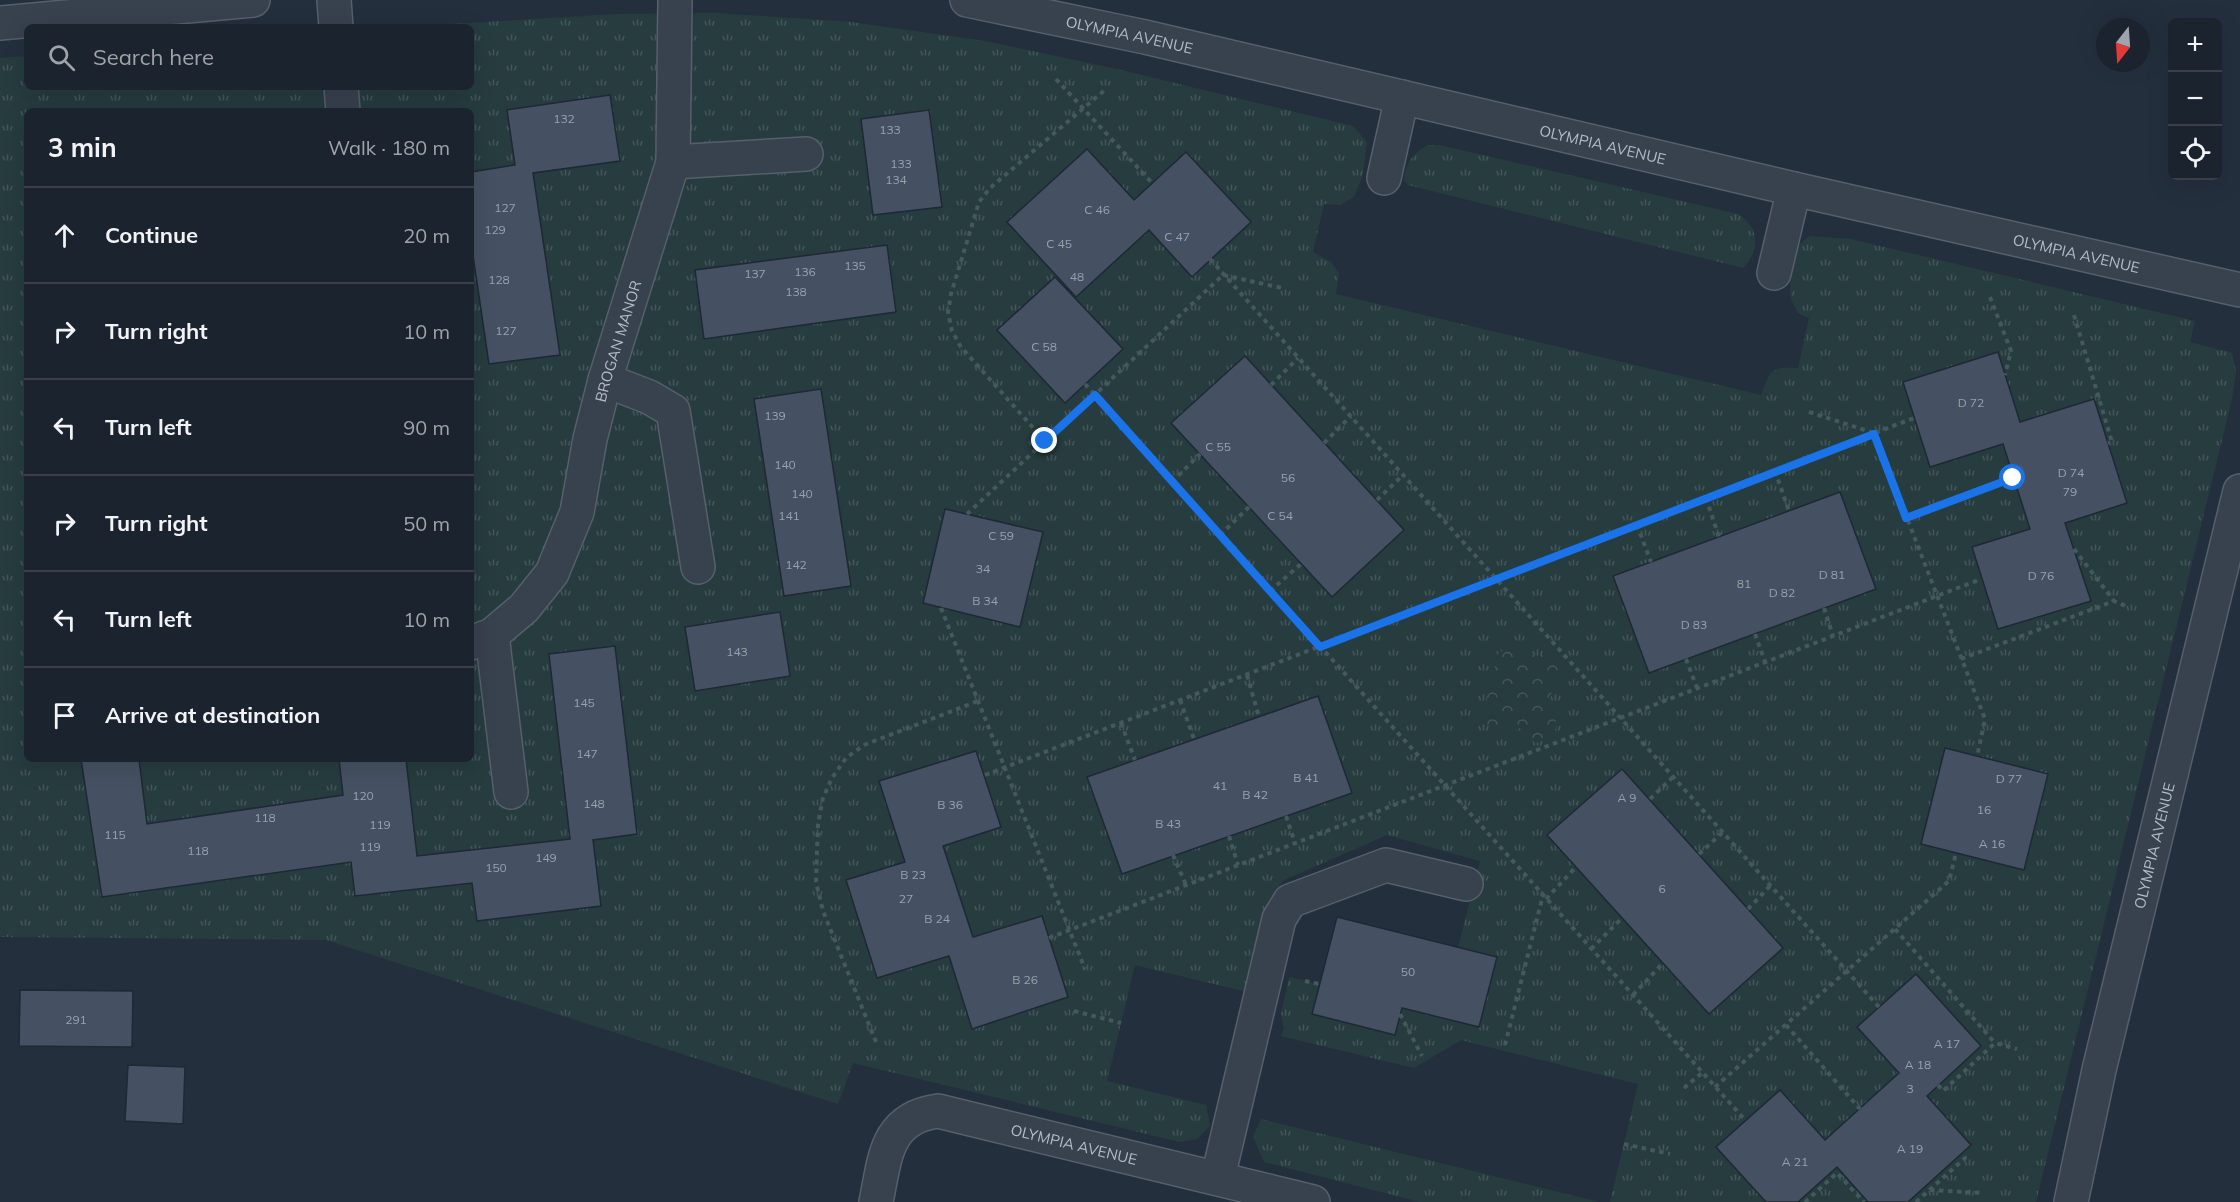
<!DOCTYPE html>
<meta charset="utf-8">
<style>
:root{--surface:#1b232e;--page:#282f3a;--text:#f1f3f6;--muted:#a0a4aa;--line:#39404a}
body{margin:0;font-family:Mulish,sans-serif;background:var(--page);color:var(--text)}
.controls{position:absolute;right:18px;top:18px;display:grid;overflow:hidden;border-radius:9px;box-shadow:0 6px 24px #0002}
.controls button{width:54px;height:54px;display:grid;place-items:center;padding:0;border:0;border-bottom:2px solid var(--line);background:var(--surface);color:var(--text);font:30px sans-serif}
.compass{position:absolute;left:2096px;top:18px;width:54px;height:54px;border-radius:50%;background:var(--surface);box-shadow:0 6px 24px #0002;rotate:197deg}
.stop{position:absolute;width:18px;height:18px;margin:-14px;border:4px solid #1a73e8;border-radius:50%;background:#fff}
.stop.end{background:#1a73e8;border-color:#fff;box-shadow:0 2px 6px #0008}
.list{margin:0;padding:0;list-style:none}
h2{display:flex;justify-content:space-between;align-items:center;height:78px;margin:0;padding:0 24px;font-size:26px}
h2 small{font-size:20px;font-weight:400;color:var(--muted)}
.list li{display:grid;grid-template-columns:39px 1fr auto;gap:18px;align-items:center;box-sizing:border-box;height:96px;padding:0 24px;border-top:2px solid var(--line)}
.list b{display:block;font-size:22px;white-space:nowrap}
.list em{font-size:20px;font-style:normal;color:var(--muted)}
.icon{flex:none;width:33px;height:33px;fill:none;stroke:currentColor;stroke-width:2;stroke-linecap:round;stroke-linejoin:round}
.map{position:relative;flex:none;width:2240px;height:1202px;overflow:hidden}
.search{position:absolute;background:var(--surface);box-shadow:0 6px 24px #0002;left:24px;top:24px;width:450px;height:66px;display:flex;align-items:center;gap:15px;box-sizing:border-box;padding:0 21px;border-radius:9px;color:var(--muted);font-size:22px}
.panel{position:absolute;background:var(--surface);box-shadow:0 6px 24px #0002;left:24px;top:108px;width:450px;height:654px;border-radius:9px}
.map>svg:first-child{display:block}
.grass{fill:url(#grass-tufts);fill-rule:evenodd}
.park{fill:url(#park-crowns)}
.building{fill:#455162;stroke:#1f2835;stroke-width:1.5}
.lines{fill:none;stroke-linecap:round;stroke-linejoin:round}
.minor-casing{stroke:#565f6c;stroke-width:36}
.path{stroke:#44595c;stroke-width:4;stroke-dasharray:4.5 4.5;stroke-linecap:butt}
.minor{stroke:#38414e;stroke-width:33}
.route{stroke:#1a73e8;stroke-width:8}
.labels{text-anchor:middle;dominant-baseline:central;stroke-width:6;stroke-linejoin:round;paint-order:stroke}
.number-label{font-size:12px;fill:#98a1af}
.street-label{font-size:15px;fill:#b4bcc9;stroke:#1d2633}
</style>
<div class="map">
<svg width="2240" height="1202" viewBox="0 0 2240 1202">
<defs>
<pattern id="grass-tufts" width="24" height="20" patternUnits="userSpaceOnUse" patternTransform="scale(1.5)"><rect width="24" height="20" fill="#263c3f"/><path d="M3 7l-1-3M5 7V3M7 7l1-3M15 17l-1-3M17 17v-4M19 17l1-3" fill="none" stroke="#435659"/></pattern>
<pattern id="park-crowns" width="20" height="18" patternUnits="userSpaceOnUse" patternTransform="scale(1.5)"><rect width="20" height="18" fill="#263c3f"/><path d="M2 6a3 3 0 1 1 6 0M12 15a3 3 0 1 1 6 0" fill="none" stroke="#435659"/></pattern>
</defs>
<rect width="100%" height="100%" fill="#242f3e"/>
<!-- grass -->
<g class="grass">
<path d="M716,13L851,22L985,41L1121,70L1353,126L1367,142L1363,174L1354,197L1340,205L1324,204L1313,252L1331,262L1339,273L1336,294L1761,395C1771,369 1770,367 1798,368L1809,318L1798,313L1791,299L1790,280L1798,245L1810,236L1851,239L2195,321L2190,342L2232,353L2236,371L2232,399L2036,1202H1610L1638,1084L1461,1040L1414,1068L1281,1036L1284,1028L1281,1014L1289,977L1319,984L1312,1014L1395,1034L1402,1008L1458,948L1480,861L1387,835L1284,880L1270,898L1247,992L1135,965L1107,1081L1206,1105L1210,1126L1197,1139L1180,1142L853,1063L838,1104L326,940L0,937V58L27,56V87H471V27H404L617,14ZM27,111H471V759H27Z"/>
<path d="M1428,145H1439L1738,214C1760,227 1760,251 1743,268L1408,185L1404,180C1406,162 1413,153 1428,145Z"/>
<path d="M1261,1119L1599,1202H1420L1264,1162L1253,1137Z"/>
</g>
<!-- park -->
<path class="park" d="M1517,646L1530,651L1536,659L1545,652H1552L1566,667C1564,677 1555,681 1552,691C1545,717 1574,727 1537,743L1528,739L1520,728C1506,737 1492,731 1482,720L1498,654L1507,647Z"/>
<!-- building -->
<g class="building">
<path d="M610,95L620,161L533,173L560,355L489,364L471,242V172L515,165L507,110Z"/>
<path d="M929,110L942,207L873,215L861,119Z"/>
<path d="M1087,149L1134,200L1186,152L1251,222L1192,277L1149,230L1076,297L1007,222Z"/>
<path d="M887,245L896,312L704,339L695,270Z"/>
<path d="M1055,277L1123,349L1065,403L997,330Z"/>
<path d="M1998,352L2020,422L2094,399L2127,503L2065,523L2091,601L1998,629L1972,547L2030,529L2003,444L1930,467L1903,382Z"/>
<path d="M1245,356L1404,530L1332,597L1171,423Z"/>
<path d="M821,389L851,586L784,596L754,399Z"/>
<path d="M1840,492L1876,589L1649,673L1613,576Z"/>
<path d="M945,509L1043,532L1020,627L923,603Z"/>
<path d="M780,612L790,676L695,691L685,627Z"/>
<path d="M615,646L637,834L593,840L601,906L477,921L472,883L355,896L351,862L102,897L81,759H139L147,824L343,795L339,759H406L417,856L570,839L549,654Z"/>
<path d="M1318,696L1352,793L1122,874L1087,777Z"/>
<path d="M1945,748L2048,774L2024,870L1921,844Z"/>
<path d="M976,751L1001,827L943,846L973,937L1042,916L1068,997L972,1029L949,956L877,978L846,880L905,862L879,781Z"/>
<path d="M1622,769L1783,948L1709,1014L1547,835Z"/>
<path d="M1337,917L1497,957L1479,1027L1402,1008L1395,1035L1312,1014Z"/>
<path d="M1916,974L1981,1046L1927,1096L1971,1145L1908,1202H1868L1837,1167L1798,1202H1766L1716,1147L1780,1090L1825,1140L1899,1073L1857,1027Z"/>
<path d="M20,990L133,991L132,1047L19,1046Z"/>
<path d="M128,1065L185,1067L183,1124L125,1121Z"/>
</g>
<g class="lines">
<defs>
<g id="minor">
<path d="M334,0L336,27"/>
<path id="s1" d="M967,0L1145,37L1794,189L2240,290"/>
<path d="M0,23L253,0"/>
<path d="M341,87L343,111"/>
<path d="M673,162L806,154"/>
<path d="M1384,178L1402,97"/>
<path d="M1774,273L1794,189"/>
<path d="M605,380L649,397L673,411L698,567"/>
<path d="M492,635L511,792"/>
<path id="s2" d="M471,643L492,635L524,608L552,573L577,512L590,439L605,380L673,162L675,0"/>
<path d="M1218,1177L1279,919L1290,901L1386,865L1466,884"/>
<path id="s3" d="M876,1202C885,1159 885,1118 938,1111L1313,1202"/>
<path id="s4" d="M2071,1202L2099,1070L2240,491"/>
</g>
</defs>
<!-- minor casing -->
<use href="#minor" class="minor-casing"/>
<!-- path -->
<g class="path">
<path d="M1056,79L1152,183"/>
<path d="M1210,259L1879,1007"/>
<path d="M1990,297L2011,351L2005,375"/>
<path d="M2074,315L2112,442L2108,443"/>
<path d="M1085,384L1746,1121"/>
<path d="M1271,385L1298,358"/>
<path d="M1809,412L1874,433L1985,719L1977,757"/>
<path d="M1045,441L961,347L952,331L948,312L951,294L979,202L990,188L1106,89"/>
<path d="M1324,443L1351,416"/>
<path d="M1775,471L1789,511"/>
<path d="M1172,482L1200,454"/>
<path d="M1706,498L1719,537"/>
<path d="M1377,500L1403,475"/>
<path d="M967,514L1223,275L1282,288"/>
<path d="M1907,518L2013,478"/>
<path d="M1637,525L1651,562"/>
<path d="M1220,535L1249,507"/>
<path d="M2074,549L2114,601"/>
<path d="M1270,591L1301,564"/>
<path d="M941,608L1085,969"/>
<path d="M1824,608L1833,636"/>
<path d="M1755,634L1765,662"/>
<path d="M1686,659L1697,688"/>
<path d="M1961,659L2114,601L2126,606"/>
<path d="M1247,675L1259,717"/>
<path d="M1180,700L1194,739"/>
<path d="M1121,723L1135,760"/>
<path d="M985,775L1914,418"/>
<path d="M1650,799L1673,777"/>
<path d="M1286,816L1295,843"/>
<path d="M1229,836L1238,865"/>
<path d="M1699,854L1723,832"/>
<path d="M1173,855L1186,885"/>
<path d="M1546,899L1576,867"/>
<path d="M1748,909L1770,886"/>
<path d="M1895,929L1995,1043"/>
<path d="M1049,938L1981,579"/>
<path d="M1591,949L1622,918"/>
<path d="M1305,981L1319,984"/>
<path d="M1633,995L1663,963"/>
<path d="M1074,1011L1121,1023"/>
<path d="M1400,1014L1422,1056"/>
<path d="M1786,1025L1860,1109"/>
<path d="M876,1042L823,911L816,882L818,824L823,798L832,778L846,758L864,745L978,701"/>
<path d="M1505,1045L1543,895"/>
<path d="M1938,1085L1943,1091L1995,1043L2017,1049"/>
<path d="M1715,1087L1949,881L1956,853"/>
<path d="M1684,1088L1702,1073"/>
<path d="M1624,1144L1670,1154"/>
<path d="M1930,1190L1983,1193"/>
<path d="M1805,1202L1837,1173L1864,1202"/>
<path d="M1916,1202L1965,1158L1962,1154"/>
</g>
<!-- minor -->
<use href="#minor" class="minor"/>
</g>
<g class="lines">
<!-- route -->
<path class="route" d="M1045,441L1095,395L1320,647L1874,434L1906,518L2013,478"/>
</g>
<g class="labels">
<!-- number labels -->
<g class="number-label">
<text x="564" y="118">132</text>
<text x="890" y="129">133</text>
<text x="901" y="163">133</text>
<text x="896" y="179">134</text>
<text x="505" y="207">127</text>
<text x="1097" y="209">C 46</text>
<text x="495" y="229">129</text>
<text x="1177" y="236">C 47</text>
<text x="1059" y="243">C 45</text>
<text x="855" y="265">135</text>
<text x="805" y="271">136</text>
<text x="755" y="273">137</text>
<text x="1077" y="276">48</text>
<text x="499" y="279">128</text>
<text x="796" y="291">138</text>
<text x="506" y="330">127</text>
<text x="1044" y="346">C 58</text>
<text x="1971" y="402">D 72</text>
<text x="775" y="415">139</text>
<text x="1218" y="446">C 55</text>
<text x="785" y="464">140</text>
<text x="2071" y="472">D 74</text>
<text x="1288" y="477">56</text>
<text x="2070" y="491">79</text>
<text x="802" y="493">140</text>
<text x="789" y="515">141</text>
<text x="1280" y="515">C 54</text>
<text x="1001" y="535">C 59</text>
<text x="796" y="564">142</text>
<text x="983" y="568">34</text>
<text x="1832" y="574">D 81</text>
<text x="2041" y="575">D 76</text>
<text x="1744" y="583">81</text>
<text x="1782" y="592">D 82</text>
<text x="985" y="600">B 34</text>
<text x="1694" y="624">D 83</text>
<text x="737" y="651">143</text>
<text x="584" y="702">145</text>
<text x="587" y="753">147</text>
<text x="1306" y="777">B 41</text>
<text x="2009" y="778">D 77</text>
<text x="1220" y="785">41</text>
<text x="1255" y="794">B 42</text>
<text x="363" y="795">120</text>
<text x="1627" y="797">A 9</text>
<text x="594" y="803">148</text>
<text x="950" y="804">B 36</text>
<text x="1984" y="809">16</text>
<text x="265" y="817">118</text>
<text x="1168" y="823">B 43</text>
<text x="380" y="824">119</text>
<text x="115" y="834">115</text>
<text x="1992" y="843">A 16</text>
<text x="370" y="846">119</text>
<text x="198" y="850">118</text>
<text x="546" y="857">149</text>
<text x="496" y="867">150</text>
<text x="913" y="874">B 23</text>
<text x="1662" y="888">6</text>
<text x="906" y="898">27</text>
<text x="937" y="918">B 24</text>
<text x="1408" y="971">50</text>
<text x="1025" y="979">B 26</text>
<text x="76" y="1019">291</text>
<text x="1947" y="1043">A 17</text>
<text x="1918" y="1064">A 18</text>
<text x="1910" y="1088">3</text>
<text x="1910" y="1148">A 19</text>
<text x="1795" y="1161">A 21</text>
</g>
<!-- street labels -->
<g class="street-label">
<text stroke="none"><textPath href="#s1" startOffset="166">OLYMPIA AVENUE</textPath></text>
<text stroke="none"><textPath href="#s1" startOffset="652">OLYMPIA AVENUE</textPath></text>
<text stroke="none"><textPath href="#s1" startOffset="1138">OLYMPIA AVENUE</textPath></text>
<text stroke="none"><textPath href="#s2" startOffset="351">BROGAN MANOR</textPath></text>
<text stroke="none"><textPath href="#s4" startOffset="366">OLYMPIA AVENUE</textPath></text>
<text stroke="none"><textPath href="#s3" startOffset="261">OLYMPIA AVENUE</textPath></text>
</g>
</g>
</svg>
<div class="controls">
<button>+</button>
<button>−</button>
<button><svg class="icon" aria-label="locate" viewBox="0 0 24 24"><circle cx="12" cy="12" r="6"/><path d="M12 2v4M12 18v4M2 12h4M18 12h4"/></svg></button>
</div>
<svg class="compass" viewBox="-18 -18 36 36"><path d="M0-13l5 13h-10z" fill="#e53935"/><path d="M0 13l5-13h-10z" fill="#a0a4aa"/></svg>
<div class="stop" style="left:2013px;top:478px"></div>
<div class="stop end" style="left:1045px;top:441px"></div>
<div class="search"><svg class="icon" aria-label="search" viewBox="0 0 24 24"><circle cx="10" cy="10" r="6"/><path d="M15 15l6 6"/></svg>Search here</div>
<section class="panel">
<h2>3 min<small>Walk · 180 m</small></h2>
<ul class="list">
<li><svg class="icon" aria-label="ahead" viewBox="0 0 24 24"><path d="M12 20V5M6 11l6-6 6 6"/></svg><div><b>Continue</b></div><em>20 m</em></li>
<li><svg class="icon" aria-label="right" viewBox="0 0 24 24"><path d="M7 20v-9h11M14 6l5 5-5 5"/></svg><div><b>Turn right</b></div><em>10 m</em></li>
<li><svg class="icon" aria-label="left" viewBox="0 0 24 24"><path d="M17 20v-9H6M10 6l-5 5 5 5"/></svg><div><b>Turn left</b></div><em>90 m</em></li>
<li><svg class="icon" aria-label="right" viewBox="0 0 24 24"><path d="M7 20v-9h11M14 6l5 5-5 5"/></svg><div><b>Turn right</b></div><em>50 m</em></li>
<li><svg class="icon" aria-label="left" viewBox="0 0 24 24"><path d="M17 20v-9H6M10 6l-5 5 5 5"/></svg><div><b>Turn left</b></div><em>10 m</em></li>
<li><svg class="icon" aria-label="arrive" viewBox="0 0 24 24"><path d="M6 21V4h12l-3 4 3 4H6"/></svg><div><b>Arrive at destination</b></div></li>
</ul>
</section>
</div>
